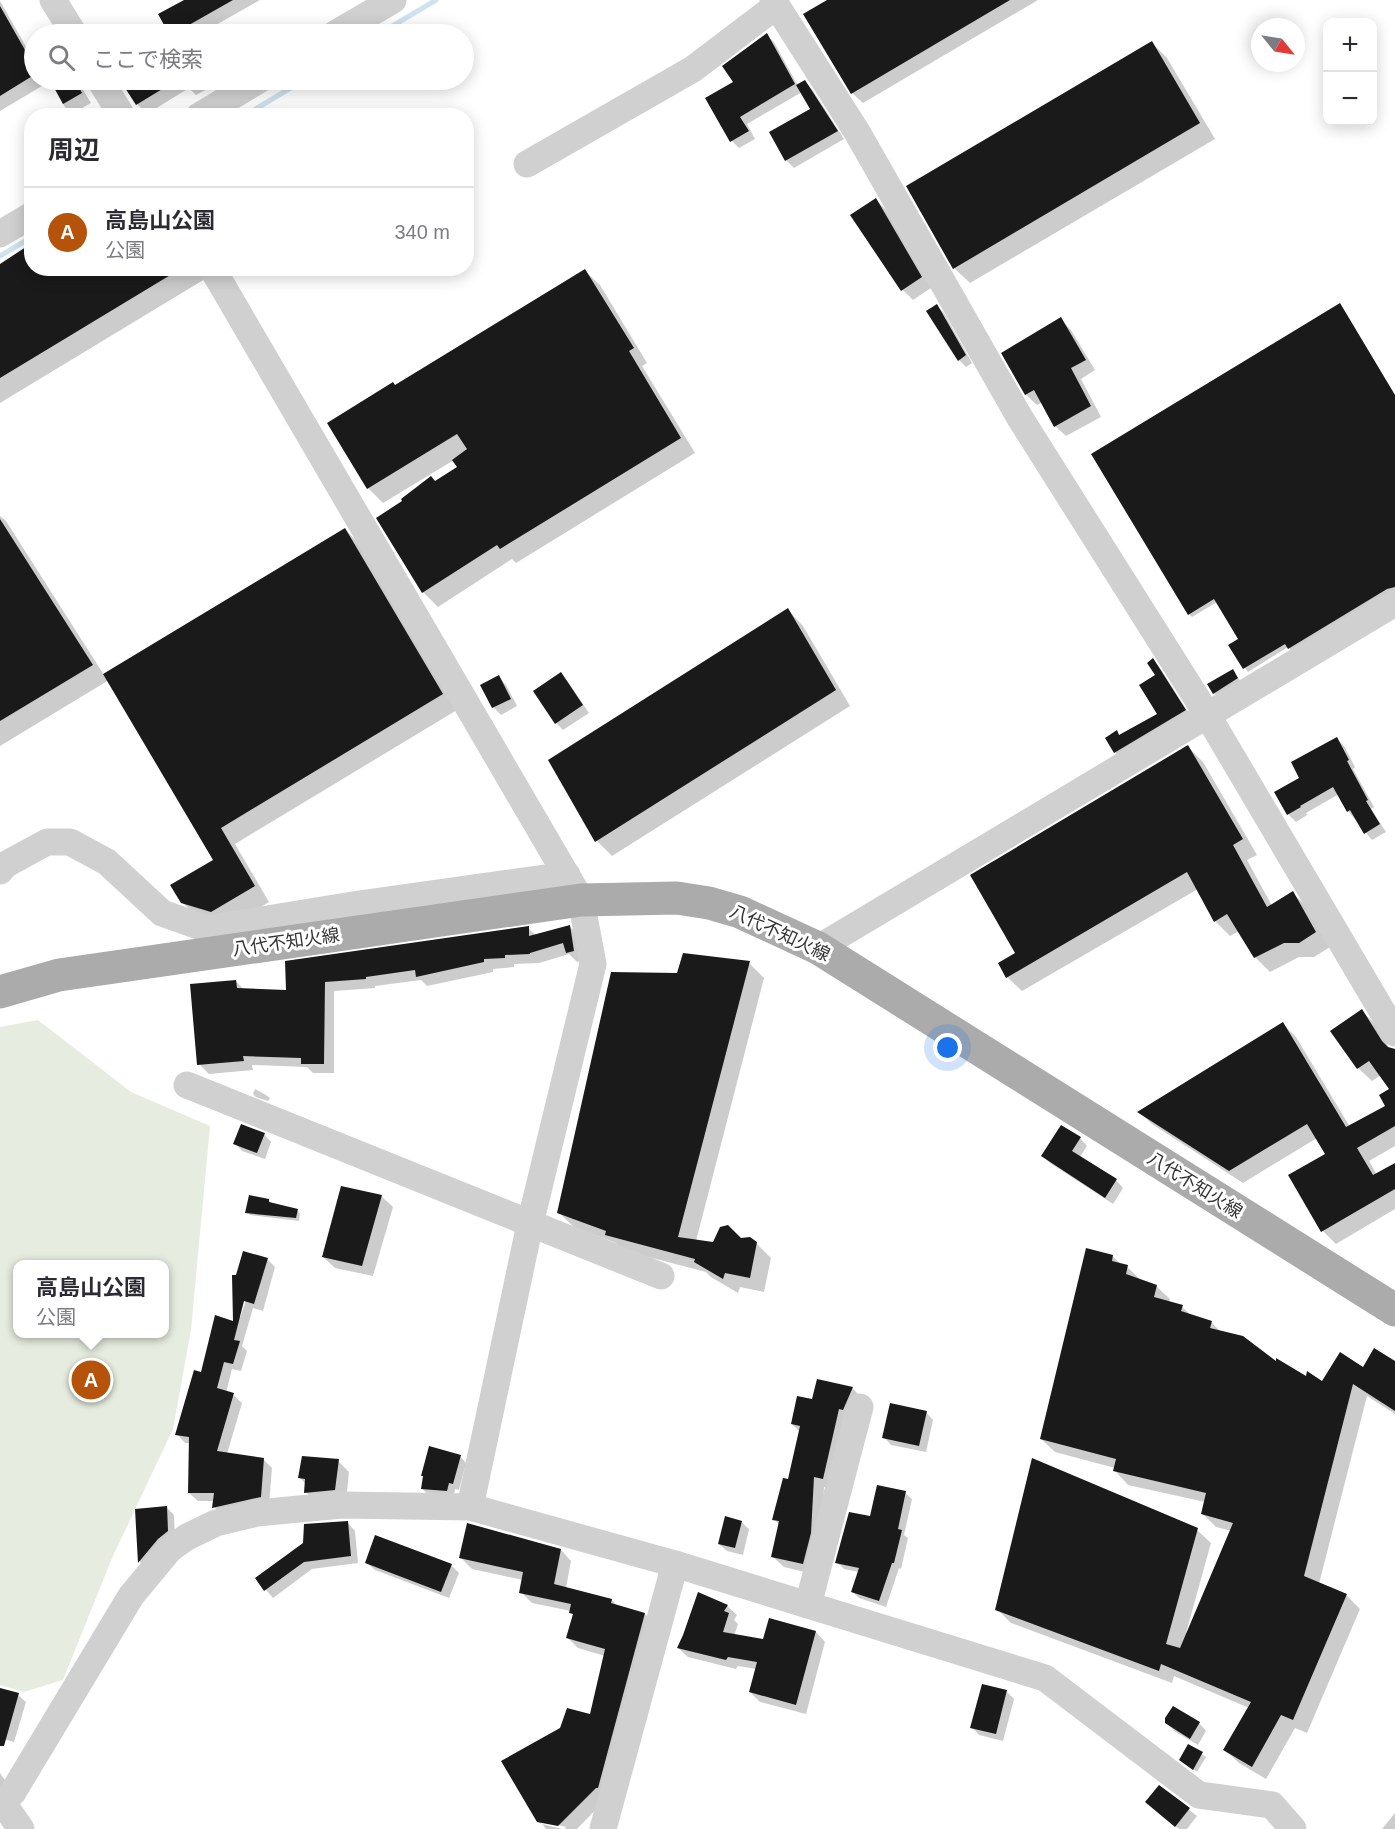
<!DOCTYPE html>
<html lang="ja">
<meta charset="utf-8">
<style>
:root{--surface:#fff;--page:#f2f2f3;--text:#2b2b33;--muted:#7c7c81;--line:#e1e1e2;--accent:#b45309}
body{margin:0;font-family:Arial,"Noto Sans JP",sans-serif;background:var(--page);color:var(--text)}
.controls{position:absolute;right:18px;top:18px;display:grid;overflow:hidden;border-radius:12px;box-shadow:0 3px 15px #0003}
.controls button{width:54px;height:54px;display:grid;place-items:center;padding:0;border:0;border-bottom:2px solid var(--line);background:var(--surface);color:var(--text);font:30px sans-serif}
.compass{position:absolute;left:1251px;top:18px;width:54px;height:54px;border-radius:50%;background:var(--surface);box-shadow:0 3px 15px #0003;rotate:120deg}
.you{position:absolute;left:948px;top:1048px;width:21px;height:21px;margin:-15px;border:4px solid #fff;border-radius:50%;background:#1a73e8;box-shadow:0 0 0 9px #1a73e833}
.badge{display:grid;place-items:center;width:39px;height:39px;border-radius:50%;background:var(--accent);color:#fff;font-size:20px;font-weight:700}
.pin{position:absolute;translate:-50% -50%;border:3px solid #fff;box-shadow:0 2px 6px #0006}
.popup{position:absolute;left:13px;top:1260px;width:156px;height:78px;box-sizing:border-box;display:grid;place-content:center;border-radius:12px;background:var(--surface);filter:drop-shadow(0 2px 4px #0005);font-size:20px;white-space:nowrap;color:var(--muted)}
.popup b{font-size:22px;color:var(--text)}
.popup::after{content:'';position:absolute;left:50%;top:100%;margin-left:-12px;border:12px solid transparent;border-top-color:var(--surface)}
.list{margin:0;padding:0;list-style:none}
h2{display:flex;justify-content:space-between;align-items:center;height:78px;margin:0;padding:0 24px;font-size:26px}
h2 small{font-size:20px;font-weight:400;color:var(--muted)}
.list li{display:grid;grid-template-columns:39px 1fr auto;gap:18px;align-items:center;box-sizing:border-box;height:90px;padding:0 24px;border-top:2px solid var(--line)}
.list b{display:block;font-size:22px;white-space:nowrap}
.list p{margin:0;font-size:20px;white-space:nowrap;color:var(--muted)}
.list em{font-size:20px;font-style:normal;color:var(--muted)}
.icon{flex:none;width:33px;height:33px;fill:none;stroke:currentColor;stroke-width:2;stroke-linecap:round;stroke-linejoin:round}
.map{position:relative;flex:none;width:1395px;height:1829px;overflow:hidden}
.search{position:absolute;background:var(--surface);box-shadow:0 3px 15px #0003;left:24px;top:24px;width:450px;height:66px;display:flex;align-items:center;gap:15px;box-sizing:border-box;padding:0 21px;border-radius:33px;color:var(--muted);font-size:22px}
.panel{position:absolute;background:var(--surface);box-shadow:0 3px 15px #0003;left:24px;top:108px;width:450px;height:168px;border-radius:24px}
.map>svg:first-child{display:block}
.green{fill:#e6ecdf;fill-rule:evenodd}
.shadow{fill:#0003;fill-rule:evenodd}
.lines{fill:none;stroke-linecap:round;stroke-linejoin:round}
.stream{stroke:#cfe2ee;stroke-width:5}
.building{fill:#1a1a1a}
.minor{stroke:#d0d0d0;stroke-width:27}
.major{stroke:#ababab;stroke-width:33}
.labels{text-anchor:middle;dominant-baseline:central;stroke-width:6;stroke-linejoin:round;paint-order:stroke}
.street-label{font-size:18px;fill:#333;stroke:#fff}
</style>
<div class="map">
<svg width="1395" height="1829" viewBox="0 0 1395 1829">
<rect width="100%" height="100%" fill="#fff"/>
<!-- green -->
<path class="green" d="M38,1020L131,1092L210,1126L191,1330L173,1429L112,1558L63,1680L24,1692L0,1685V1027ZM17,1264H164V1334H17Z"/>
<!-- shadow -->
<g class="shadow">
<path d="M187,0H260L207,30L209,34H171L160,15Z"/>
<path d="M830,0H1038L863,103L852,93Z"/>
<path d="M0,1L28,50L34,46V80H77L91,103L82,108L86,116H63L68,112L54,88L56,87L52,80L0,111Z"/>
<path d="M766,35L774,42L798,86L805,82L812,89L844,139L794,168L786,160L812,110L802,92L747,124L755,139L739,148L732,141L735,83Z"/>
<path d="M1152,43L1167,58L1215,139L970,283L954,268Z"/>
<path d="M122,80H225L196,95L189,88L147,114L137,104Z"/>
<path d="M876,200L886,210L931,288L913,300L903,290L852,216Z"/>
<path d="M0,266L32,268H200L205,279L0,403Z"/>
<path d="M585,271L600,285L647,363L642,366L695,453L516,563L512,559L438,607L423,592L435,482L459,468L454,460L383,503L368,488L329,423L396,386Z"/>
<path d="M937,306L944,313L972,363L966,367L959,360Z"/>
<path d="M1060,319L1071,330L1095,370L1081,379L1101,417L1066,436L1055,426L1043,402L1037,405L1026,395L1003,353Z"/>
<path d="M1395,395V591L1292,651L1288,647L1248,672L1230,645L1240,639L1217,602L1192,617L1189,614Z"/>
<path d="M0,516L6,521L104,675L345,529L360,545L457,710L235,844L269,902L227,927L198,918L182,902L215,860L109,680L0,746Z"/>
<path d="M788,610L803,626L850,706L612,856L597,841Z"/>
<path d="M1153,660L1160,668L1192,718L1122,759L1115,752L1116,732L1120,736L1160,714L1157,676Z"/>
<path d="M1232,671L1245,686L1221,700L1214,693Z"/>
<path d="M561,674L568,682L589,713L563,730L556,723Z"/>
<path d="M498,677L506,685L517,706L501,715L493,707Z"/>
<path d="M1337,739L1344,746L1355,767L1353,769L1374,807L1371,809L1386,832L1372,840L1348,811L1339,794L1306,813L1307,815L1296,822L1289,815L1276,792L1301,779Z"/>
<path d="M1188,747L1203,762L1257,855L1247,860L1272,906L1293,893L1308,908L1330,947L1314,957H1299L1270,972L1255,957L1239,931L1230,936L1215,921L1198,889L1022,991L1007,977L1017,953Z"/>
<path d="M569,926L579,936L583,960L577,962L569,954L539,963L514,964V967L493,969V972L427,986L421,980L375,986V988L334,991V1073H313L307,1067L252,1065L253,1070L209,1074L199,1064L236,981L244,990L288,991L528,928L536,936Z"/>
<path d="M749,963L764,978L696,1241L714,1244L740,1239L756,1243L771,1258L764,1292L740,1287L738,1293L711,1277L706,1272L622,1250L616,1243L574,1227L558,1212L678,975Z"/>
<path d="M1362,1011L1375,1024L1390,1049L1395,1051V1146L1369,1161L1377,1175L1395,1165V1209L1336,1244L1323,1231L1327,1154L1317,1138L1243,1183L1152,1124L1139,1112L1283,1024L1296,1037L1350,1127L1387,1106L1391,1090L1381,1075L1372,1081L1358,1068L1332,1032Z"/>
<path d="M255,1089L266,1095L270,1098L268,1101L256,1097L253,1094Z"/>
<path d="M264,1134L271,1142L265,1159L242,1151L235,1143Z"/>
<path d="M1080,1138L1087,1146L1080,1157L1116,1180L1123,1188L1113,1204L1050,1163L1043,1156Z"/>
<path d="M381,1196L393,1207L373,1276L335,1268L323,1257Z"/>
<path d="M268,1200L272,1203L297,1210L300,1214L299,1221L250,1215L247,1212Z"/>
<path d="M1112,1256L1122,1265L1127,1267L1141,1280L1156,1286L1170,1299L1169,1303L1182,1307L1192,1316L1211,1322L1221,1332L1307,1378L1322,1383L1363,1370L1395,1363V1414L1367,1396L1319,1584L1347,1596L1360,1609L1307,1733L1295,1728L1266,1779L1239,1763L1225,1750L1249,1708L1174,1676L1172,1683L1011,1623L997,1609L1197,1530L1211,1543L1186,1633H1188L1232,1531L1216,1527L1202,1513L1205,1502L1128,1485L1115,1471V1468L1055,1452L1041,1439Z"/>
<path d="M267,1259L275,1267L263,1311L253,1308L242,1346L247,1351L241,1371L232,1369L226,1393L233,1395L242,1403L227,1454L263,1459L272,1468L269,1505L222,1515L214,1507L215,1501H198L189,1493L190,1443H185L177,1434L202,1374L234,1323V1277ZM245,1293L248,1294L240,1318V1311Z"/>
<path d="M818,1380L852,1388L863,1399L834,1489L824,1487L821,1544L813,1574L784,1567L773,1557L780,1525L774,1519L789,1481L800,1432L792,1424L813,1401Z"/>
<path d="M926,1412L933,1420L926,1452L891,1445L884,1437Z"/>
<path d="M460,1456L466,1463L459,1490L455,1489L454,1497L429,1495L422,1489Z"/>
<path d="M338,1461L349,1472L346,1501L317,1504L306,1492V1484L299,1477Z"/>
<path d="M905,1493L912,1499L904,1535L908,1538L901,1569L899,1568L886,1607L859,1598L853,1592L859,1572L844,1569L837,1562L871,1518Z"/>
<path d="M167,1508L174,1515L175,1539L146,1569L140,1562L137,1510Z"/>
<path d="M741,1522L749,1529L743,1555L727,1551L719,1544Z"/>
<path d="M348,1523L355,1531L358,1563L312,1569L273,1598L266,1590L258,1578L304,1544Z"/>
<path d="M561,1550L571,1561L566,1588L612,1600L618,1607L645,1614L655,1625L607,1798L577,1829H565L566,1827L541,1821V1824L538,1821L591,1716L605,1656L578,1648L568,1638L574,1615L571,1611L532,1603L521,1592L523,1580L472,1569L461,1558Z"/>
<path d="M367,1563L451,1565L459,1573L449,1598L375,1570Z"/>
<path d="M727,1606L737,1615L734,1620L738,1624L734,1636L764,1640L816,1632L825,1642L806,1714L760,1702L750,1692L756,1669L738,1666L736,1669L688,1657L678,1648Z"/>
<path d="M0,1689L18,1695L26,1702L14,1742L0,1738Z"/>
<path d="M1006,1691L1014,1699L1003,1741L979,1735L972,1727Z"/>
<path d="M1167,1723H1199L1206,1731L1198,1745L1174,1731Z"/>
<path d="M1189,1746L1206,1757L1197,1772L1184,1763Z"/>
<path d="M0,1773L9,1786L0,1798Z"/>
<path d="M1160,1787L1197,1816L1187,1829H1179L1155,1810Z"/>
<path d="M1395,1813V1829H1382Z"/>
<path d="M542,1824L562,1829H546Z"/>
</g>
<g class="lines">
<!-- stream -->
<g class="stream">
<path d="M379,34L436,0"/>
<path d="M244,116L304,80"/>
<path d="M0,256L32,237"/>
</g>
</g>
<!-- building -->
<g class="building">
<path d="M184,0H233L189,25L194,34H169L158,14Z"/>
<path d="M827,0H1010L851,94L803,14Z"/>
<path d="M0,6L25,50L34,44V75L0,96Z"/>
<path d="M767,33L795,84L740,117L749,131L730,142L705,98L733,82L722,66Z"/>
<path d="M1152,41L1200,123L953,269L906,186Z"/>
<path d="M50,80H75L82,93L63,104Z"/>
<path d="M120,80H177L136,105Z"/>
<path d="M805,80L838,131L785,161L769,132L810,109L796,85Z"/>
<path d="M876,198L922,277L901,291L850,215Z"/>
<path d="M32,243V268H182L0,378V264Z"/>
<path d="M585,269L634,348L629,351L681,438L500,549L497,545L422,593L376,518L402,501L401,499L431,476L435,481L457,467L452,460L467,449L457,434L367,489L327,423L393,382L395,385Z"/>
<path d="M1340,303L1395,395V587L1387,589L1288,649L1285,644L1243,669L1228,645L1238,639L1214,599L1188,615L1091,454Z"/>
<path d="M937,304L966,355L958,361L926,311Z"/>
<path d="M1061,317L1086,360L1071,368L1091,406L1054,427L1034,390L1025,395L1001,353Z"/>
<path d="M0,519L93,665L0,721Z"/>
<path d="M345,528L443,694L221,828L255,886L211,912L181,903L170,885L213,860L103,674Z"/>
<path d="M788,608L836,690L595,842L548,760Z"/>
<path d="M1153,658L1186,710L1114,753L1105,738L1117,730L1119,735L1157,714L1139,685L1155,675L1147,663Z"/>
<path d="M1233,669L1238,678L1213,694L1207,684Z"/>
<path d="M561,672L583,705L555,724L533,691Z"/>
<path d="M499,675L511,699L492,708L480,685Z"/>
<path d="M1337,737L1349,760L1347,761L1368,800L1366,801L1380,824L1364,834L1350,810L1347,812L1333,787L1300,806L1301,807L1287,815L1274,792L1299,778L1291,762Z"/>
<path d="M1188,745L1243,839L1233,845L1267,907L1293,891L1316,932L1299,943H1284L1254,958L1227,914L1214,922L1187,872L1006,978L998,963L1015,953L970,875Z"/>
<path d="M570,925L574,951L566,953L563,943L530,953V954L505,955V958L484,959V962L416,977L415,970L366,977V979L325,982L324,1064H301V1058L243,1056L244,1061L197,1065L190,984L236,980L237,988L286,990L285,961L529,926V936Z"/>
<path d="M683,953L750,961L678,1237L713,1242L720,1227L728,1225L741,1238L750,1237L757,1242L750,1278L725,1273L723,1279L694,1262L695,1259L605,1235L606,1231L557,1213L611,972L677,973Z"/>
<path d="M1362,1009L1382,1041L1388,1047L1395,1049V1126L1357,1148L1373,1175L1395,1163V1189L1321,1232L1288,1175L1325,1154L1307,1124L1229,1171L1137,1112L1283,1022L1346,1127L1385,1106L1379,1095L1389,1089L1369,1061L1357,1069L1330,1031Z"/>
<path d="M241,1124L265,1133L257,1153L233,1144Z"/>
<path d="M1061,1125L1081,1137L1072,1151L1117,1179L1105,1198L1041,1156Z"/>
<path d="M341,1186L382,1195L362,1266L322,1257Z"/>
<path d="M249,1195L269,1199V1202L298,1209L296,1218L245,1213Z"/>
<path d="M1086,1248L1113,1255L1112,1261L1128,1265L1126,1274L1157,1285L1154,1297L1183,1305L1181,1311L1212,1321L1210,1328L1243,1336L1276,1361V1358L1306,1376L1307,1371L1322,1381L1340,1352L1363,1367L1374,1348L1395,1361V1411L1353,1384L1304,1576L1347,1594L1293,1720L1281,1715L1252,1767L1223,1750L1251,1702L1161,1664L1159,1671L995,1610L1032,1458L1198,1528L1166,1644L1180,1648L1233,1523L1201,1514L1206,1493L1113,1471L1116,1459L1040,1439Z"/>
<path d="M243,1251L268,1258L254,1304L244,1301L234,1340L240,1341L233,1364L224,1362L217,1388L234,1393L217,1451L264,1458L261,1497L212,1508L214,1493H188L189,1437L175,1435L194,1370L201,1372L215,1315L233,1321L232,1275H236Z"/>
<path d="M817,1379L853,1387L843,1410L839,1409L823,1479L814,1477L811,1533L803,1564L771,1557L779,1521L772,1520L783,1478L788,1479L800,1426L791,1424L797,1396L812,1399Z"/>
<path d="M890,1403L927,1411L919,1446L882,1438Z"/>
<path d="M429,1446L461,1455L453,1484L449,1483L447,1491L421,1489L423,1476H421Z"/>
<path d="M302,1456L339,1459L335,1490L304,1493L305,1479L298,1478Z"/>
<path d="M877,1485L906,1491L898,1529L902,1530L894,1563H892L879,1601L851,1592L859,1568L835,1563L849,1512L870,1516Z"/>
<path d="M167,1506L168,1531L158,1539L138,1563L135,1509Z"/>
<path d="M725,1516L742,1521L735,1548L718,1544Z"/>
<path d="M348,1521L351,1556L304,1562L264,1591L255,1578L303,1543L304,1524Z"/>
<path d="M467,1523L561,1549L554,1584L612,1599L611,1603L645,1613L598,1788H596L558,1826L537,1822L501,1761L560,1728L567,1708L590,1714L605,1649L566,1638L573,1614L569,1613L571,1604L519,1593L523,1572L459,1558Z"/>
<path d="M375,1535L452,1564L441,1592L365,1563Z"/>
<path d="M698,1592L728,1605L724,1611L729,1613L723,1632L763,1639L769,1618L816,1631L796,1705L749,1692L757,1662L728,1657L726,1660L677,1648L683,1635Z"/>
<path d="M982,1684L1007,1690L996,1734L970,1728Z"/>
<path d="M0,1688L19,1693L4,1746H0Z"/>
<path d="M1173,1706L1200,1722L1190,1739L1165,1723V1718Z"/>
<path d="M1188,1744L1203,1752L1193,1770L1179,1760Z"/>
<path d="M1159,1785L1190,1808L1175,1827L1145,1802Z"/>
</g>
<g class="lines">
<!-- minor -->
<g class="minor">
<path d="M53,0L74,34"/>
<path d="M773,0L857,132L1020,418L1208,716L1395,1033"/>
<path d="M335,34L393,0"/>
<path d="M100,80L122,116"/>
<path d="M199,116L259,80"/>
<path d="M527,164L693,69L776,6"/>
<path d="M0,234L32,215"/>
<path d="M212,268L581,900L593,964L530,1224L470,1507"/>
<path d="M0,871L5,865L47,842H70L107,862L162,913L207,929L359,904L567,875"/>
<path d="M818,948L1395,603"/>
<path d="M187,1085L661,1276"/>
<path d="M808,1605L860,1407"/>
<path d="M3,1803L21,1829"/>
<path d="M0,1806L13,1792L131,1596L170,1549L187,1537L216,1523L257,1513L342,1505L470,1507L675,1564L1045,1678L1199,1795L1272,1805L1293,1829"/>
<path d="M603,1829L675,1564"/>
</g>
<!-- major -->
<path class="major" d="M0,992L59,975L581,900L677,898L709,903L740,912L818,948L1395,1310"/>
</g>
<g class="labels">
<!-- street labels -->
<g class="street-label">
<text transform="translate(780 933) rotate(25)">八代不知火線</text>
<text transform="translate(286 942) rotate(-8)">八代不知火線</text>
<text transform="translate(1195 1185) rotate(32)">八代不知火線</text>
</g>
</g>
</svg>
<div class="controls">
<button>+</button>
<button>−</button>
</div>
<svg class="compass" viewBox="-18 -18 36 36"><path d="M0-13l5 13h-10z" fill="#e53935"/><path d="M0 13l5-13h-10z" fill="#7c7c81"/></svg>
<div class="you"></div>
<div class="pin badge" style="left:91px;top:1380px">A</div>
<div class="popup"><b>高島山公園</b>公園</div>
<div class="search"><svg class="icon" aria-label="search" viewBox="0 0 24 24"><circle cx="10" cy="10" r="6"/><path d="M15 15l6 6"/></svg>ここで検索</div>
<section class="panel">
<h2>周辺<small></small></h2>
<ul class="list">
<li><span class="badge">A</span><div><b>高島山公園</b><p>公園</p></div><em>340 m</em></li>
</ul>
</section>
</div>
